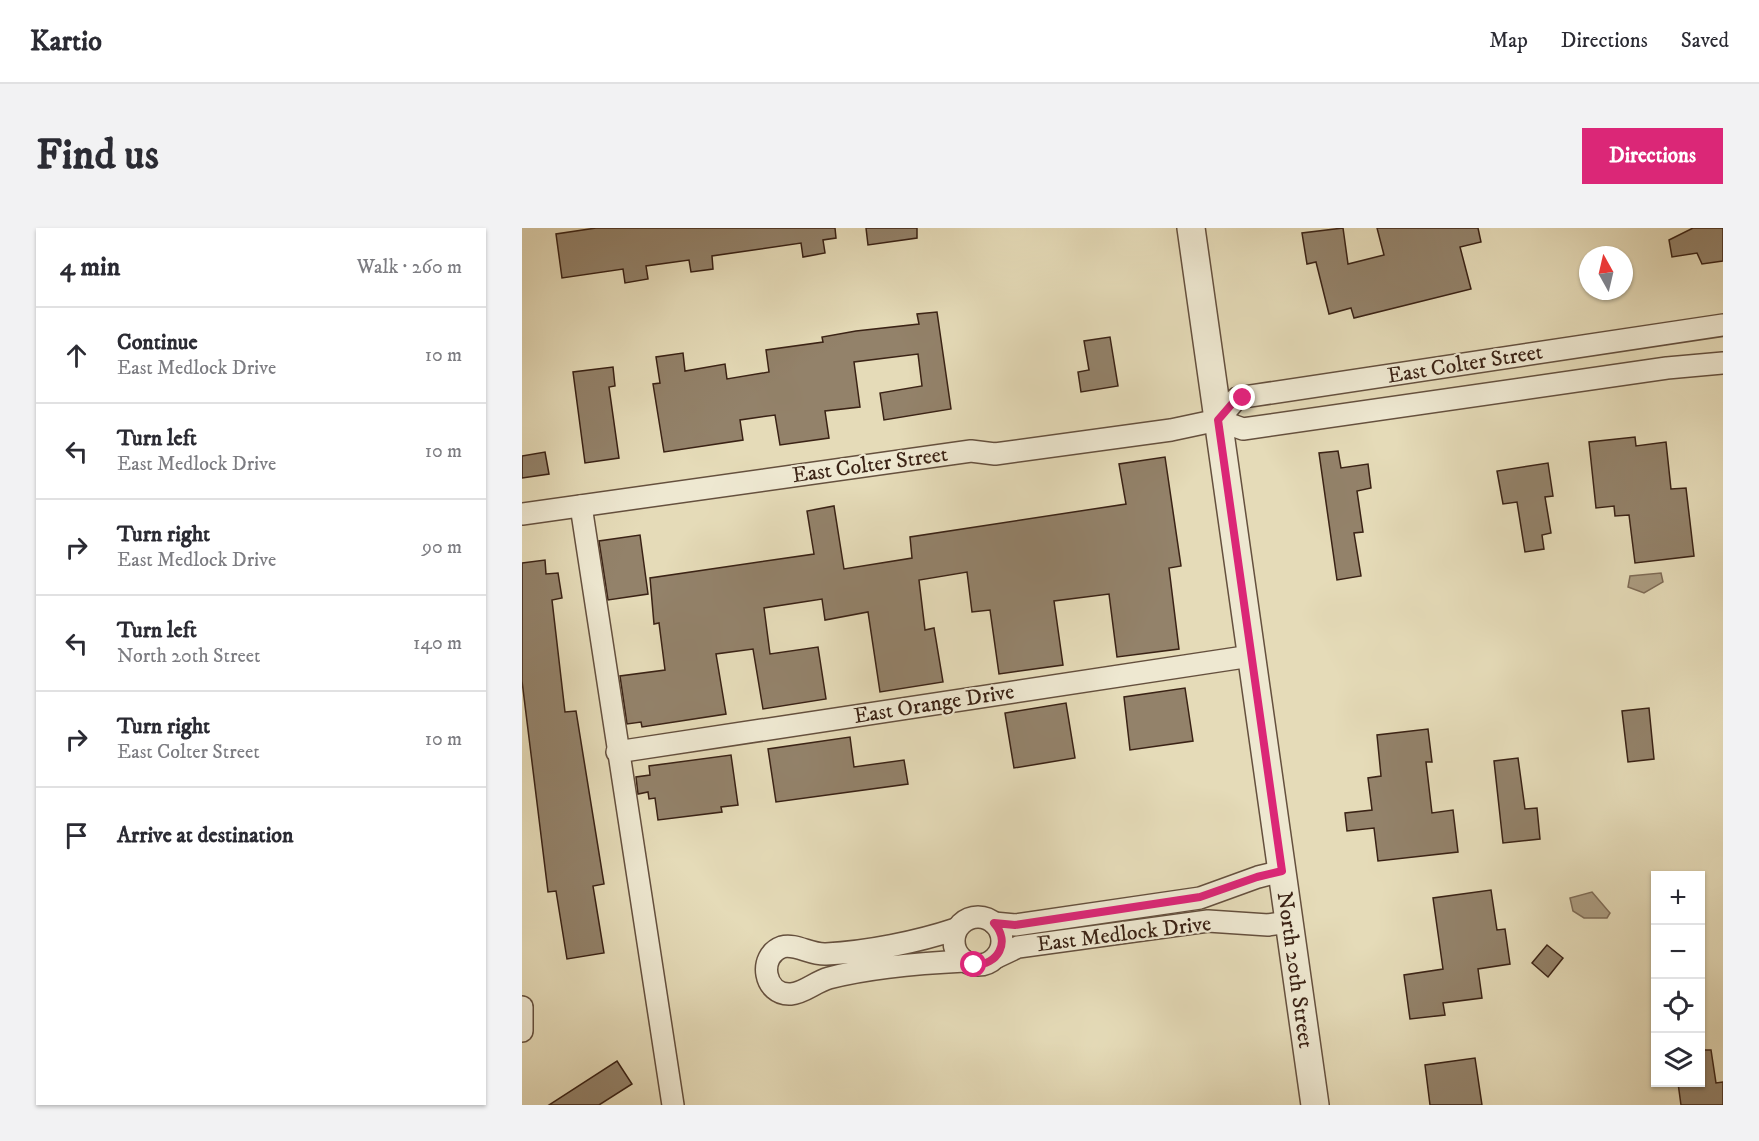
<!DOCTYPE html>
<meta charset="utf-8">
<style>
:root{--surface:#fff;--page:#f2f2f3;--text:#2b2b33;--muted:#7c7c81;--line:#e1e1e2;--accent:#db2777}
body{margin:0;font-family:"IM FELL DW Pica",serif;background:var(--page);color:var(--text)}
.controls{position:absolute;right:18px;bottom:18px;display:grid;overflow:hidden;border-radius:0px;box-shadow:0 2px 4px #0004}
.controls button{width:54px;height:54px;display:grid;place-items:center;padding:0;border:0;border-bottom:2px solid var(--line);background:var(--surface);color:var(--text);font:30px sans-serif}
.compass{position:absolute;left:1057px;top:18px;width:54px;height:54px;border-radius:50%;background:var(--surface);box-shadow:0 2px 4px #0004;rotate:352deg}
.stop{position:absolute;width:18px;height:18px;margin:-14px;border:4px solid #db2777;border-radius:50%;background:#fff}
.stop.end{background:#db2777;border-color:#fff;box-shadow:0 2px 6px #0008}
.list{margin:0;padding:0;list-style:none}
h2{display:flex;justify-content:space-between;align-items:center;height:78px;margin:0;padding:0 24px;font-size:26px}
h2 small{font-size:20px;font-weight:400;color:var(--muted)}
.list li{display:grid;grid-template-columns:39px 1fr auto;gap:18px;align-items:center;box-sizing:border-box;height:96px;padding:0 24px;border-top:2px solid var(--line)}
.list b{display:block;font-size:22px;white-space:nowrap}
.list p{margin:0;font-size:20px;white-space:nowrap;color:var(--muted)}
.list em{font-size:20px;font-style:normal;color:var(--muted)}
.icon{flex:none;width:33px;height:33px;fill:none;stroke:currentColor;stroke-width:2;stroke-linecap:round;stroke-linejoin:round}
.map{position:relative;flex:none;width:1201px;height:877px;overflow:hidden;border-radius:0px}
header{display:flex;align-items:center;gap:36px;box-sizing:border-box;height:84px;padding:0 30px;background:var(--surface);border-bottom:2px solid var(--line)}
header strong{font-size:28px}
nav{display:flex;gap:33px;margin-inline-start:auto;font-size:21px}
.intro{display:flex;align-items:center;justify-content:space-between;box-sizing:border-box;height:144px;padding:0 36px}
h1{margin:0;font-size:42px}
.button{padding:15px 27px;border-radius:0px;background:var(--accent);color:#fff;font-size:21px;font-weight:700}
main{display:flex;gap:36px;padding:0 36px}
aside{flex:1;background:var(--surface);border-radius:0px;box-shadow:0 2px 4px #0004}
.map>svg:first-child{display:block}
.water{fill:#ab9c81;stroke:#7e6b56;stroke-width:1.5}
.building{fill:#93826a;stroke:#3a2215;stroke-width:1.5}
.lines{fill:none;stroke-linecap:round;stroke-linejoin:round}
.minor-casing{stroke:#65503e;stroke-width:24}
.tertiary-casing{stroke:#65503e;stroke-width:30}
.minor{stroke:#eee8d1;stroke-width:21}
.tertiary{stroke:#eee8d1;stroke-width:27}
.route{stroke:#db2777;stroke-width:8}
.labels{text-anchor:middle;dominant-baseline:central;stroke-width:4.5;stroke-linejoin:round;paint-order:stroke}
.street-label{font-size:22px;fill:#3a2215;stroke:#eee8d1}
</style>
<header>
<strong>Kartio</strong>
<nav><a>Map</a><a>Directions</a><a>Saved</a></nav>
</header>
<div class="intro"><h1>Find us</h1><a class="button">Directions</a></div>
<main>
<aside>
<h2>4 min<small>Walk · 260 m</small></h2>
<ul class="list">
<li><svg class="icon" aria-label="ahead" viewBox="0 0 24 24"><path d="M12 20V5M6 11l6-6 6 6"/></svg><div><b>Continue</b><p>East Medlock Drive</p></div><em>10 m</em></li>
<li><svg class="icon" aria-label="left" viewBox="0 0 24 24"><path d="M17 20v-9H6M10 6l-5 5 5 5"/></svg><div><b>Turn left</b><p>East Medlock Drive</p></div><em>10 m</em></li>
<li><svg class="icon" aria-label="right" viewBox="0 0 24 24"><path d="M7 20v-9h11M14 6l5 5-5 5"/></svg><div><b>Turn right</b><p>East Medlock Drive</p></div><em>90 m</em></li>
<li><svg class="icon" aria-label="left" viewBox="0 0 24 24"><path d="M17 20v-9H6M10 6l-5 5 5 5"/></svg><div><b>Turn left</b><p>North 20th Street</p></div><em>140 m</em></li>
<li><svg class="icon" aria-label="right" viewBox="0 0 24 24"><path d="M7 20v-9h11M14 6l5 5-5 5"/></svg><div><b>Turn right</b><p>East Colter Street</p></div><em>10 m</em></li>
<li><svg class="icon" aria-label="arrive" viewBox="0 0 24 24"><path d="M6 21V4h12l-3 4 3 4H6"/></svg><div><b>Arrive at destination</b></div></li>
</ul>
</aside>
<div class="map">
<svg width="1201" height="877" viewBox="0 0 1201 877">
<rect width="100%" height="100%" fill="#e5dbb8"/>
<filter id="stains"><feTurbulence type="fractalNoise" baseFrequency=".00333" numOctaves="4"/><feColorMatrix values="0 0 0 0 .2 0 0 0 0 .09 0 0 0 0 .02 0 0 0 .5 -.17"/></filter>
<radialGradient id="worn" r=".72"><stop offset=".6" stop-color="#630" stop-opacity="0"/><stop offset="1" stop-color="#630" stop-opacity=".3"/></radialGradient>
<!-- water -->
<g class="water">
<path d="M1139,345L1141,354L1122,365L1106,359L1108,348Z"/>
<path d="M1070,664L1088,685L1085,690H1062L1051,683L1048,670Z"/>
</g>
<!-- building -->
<g class="building">
<path d="M74,0H313L314,10L301,12L303,25L281,29L279,15L190,28L191,41L169,44L167,32L124,38L126,51L103,55L101,41L40,50L34,6Z"/>
<path d="M344,0H395V10L346,17Z"/>
<path d="M821,0L826,36L862,27L855,0H956L959,14L938,19L949,61L832,90L829,80L807,86L794,34L785,36L780,5Z"/>
<path d="M1171,0H1201V33L1180,36L1175,25L1150,29L1147,12Z"/>
<path d="M415,84L429,181L362,192L358,165L400,158L396,126L332,134L338,179L303,183L307,210L258,217L253,187L218,192L221,212L142,224L131,156L138,155L134,129L161,125L163,143L203,136L205,151L247,144L244,122L301,114L300,109L334,103L397,96L395,86Z"/>
<path d="M588,109L596,158L559,164L556,144L567,142L562,113Z"/>
<path d="M91,139L93,158L87,159L97,230L63,235L51,144Z"/>
<path d="M1113,209L1114,218L1144,214L1149,261L1164,260L1172,328L1113,335L1107,287L1093,288L1092,278L1074,280L1067,214Z"/>
<path d="M816,223L819,240L846,236L849,260L835,263L841,304L832,305L839,348L815,352L797,225Z"/>
<path d="M23,224L27,246L0,250V228Z"/>
<path d="M643,229L659,338L647,340L657,421L595,429L587,366L532,373L541,437L477,446L468,382L450,384L445,344L397,352L403,402L412,400L421,454L358,464L346,384L303,392L300,371L242,380L248,426L296,419L304,471L241,481L231,421L194,426L204,486L120,499L119,494L105,496L98,448L143,442L137,395L132,396L128,350L292,326L285,283L312,278L322,341L390,330L388,309L604,276L597,236Z"/>
<path d="M1026,235L1031,268L1023,269L1029,305L1020,307L1022,321L1003,324L995,274L981,276L975,243Z"/>
<path d="M118,307L126,366L86,372L77,313Z"/>
<path d="M23,332L24,346L36,345L40,370L30,372L43,484L54,483L82,656L71,658L82,725L45,731L34,663L26,664L0,453V335Z"/>
<path d="M663,460L671,513L608,522L602,469Z"/>
<path d="M544,475L553,530L492,540L483,485Z"/>
<path d="M1127,480L1132,531L1106,534L1100,483Z"/>
<path d="M906,501L910,534H904L910,585L931,582L936,624L856,633L852,600L825,603L823,585L850,582L846,550L859,548L855,507Z"/>
<path d="M328,509L332,539L382,532L386,556L254,574L246,521Z"/>
<path d="M209,527L216,577L199,579L200,584L136,592L133,570L127,571L126,564L116,566L114,549L128,547L127,538Z"/>
<path d="M996,530L1003,581L1015,580L1018,611L981,615L972,533Z"/>
<path d="M969,662L975,702L983,701L988,736L956,741L960,770L921,775L923,787L888,791L882,747L921,741L911,670Z"/>
<path d="M1025,717L1041,730L1026,749L1010,735Z"/>
<path d="M1179,822H1189L1194,855L1201,854V877H1159L1156,855H1179Z"/>
<path d="M953,830L960,877H908L903,837Z"/>
<path d="M95,833L110,856L77,877H27Z"/>
</g>
<g class="lines">
<defs>
<g id="minor">
<path d="M696,192L715,170L1201,97"/>
<path d="M59,278L151,877"/>
<path d="M0,286L449,223L473,226L649,202L696,192L721,201L1145,140L1201,135"/>
<path d="M95,524L729,428"/>
<circle cx="456" cy="713" r="24"/>
<path d="M472,695L493,697L678,670L736,649L760,643"/>
<path d="M434,701C395,714 345,724 304,726C289,727 273,715 260,719C235,728 242,768 269,766C282,765 293,754 307,750C345,740 402,735 443,733"/>
<path d="M475,729L496,719L686,693L746,697L767,694"/>
<path d="M0,779V803"/>
</g>
<path id="tertiary" d="M669,0L793,877"/>
</defs>
<!-- minor casing -->
<use href="#minor" class="minor-casing"/>
<!-- tertiary casing -->
<use href="#tertiary" class="tertiary-casing"/>
<!-- minor -->
<use href="#minor" class="minor"/>
<!-- tertiary -->
<use href="#tertiary" class="tertiary"/>
</g>
<g class="lines">
<!-- route -->
<path class="route" d="M452,737C476,737 489,714 472,695L493,697L678,669L735,649L760,643L696,192L715,170H721"/>
</g>
<g class="labels">
<!-- street labels -->
<g class="street-label">
<text transform="translate(943 136) rotate(-9)">East Colter Street</text>
<text transform="translate(348 237) rotate(-8)">East Colter Street</text>
<text transform="translate(412 476) rotate(-9)">East Orange Drive</text>
<text transform="translate(602 706) rotate(-7)">East Medlock Drive</text>
<text transform="translate(773 742) rotate(82)">North 20th Street</text>
</g>
</g>
<rect width="100%" height="100%" filter="url(#stains)"/>
<rect width="100%" height="100%" fill="url(#worn)"/>
</svg>
<div class="controls">
<button>+</button>
<button>−</button>
<button><svg class="icon" aria-label="locate" viewBox="0 0 24 24"><circle cx="12" cy="12" r="6"/><path d="M12 2v4M12 18v4M2 12h4M18 12h4"/></svg></button>
<button><svg class="icon" aria-label="layers" viewBox="0 0 24 24"><path d="M12 4l9 5-9 5-9-5zM3 14l9 5 9-5"/></svg></button>
</div>
<svg class="compass" viewBox="-18 -18 36 36"><path d="M0-13l5 13h-10z" fill="#e53935"/><path d="M0 13l5-13h-10z" fill="#7c7c81"/></svg>
<div class="stop" style="left:452px;top:737px"></div>
<div class="stop end" style="left:721px;top:170px"></div>
</div>
</main>
